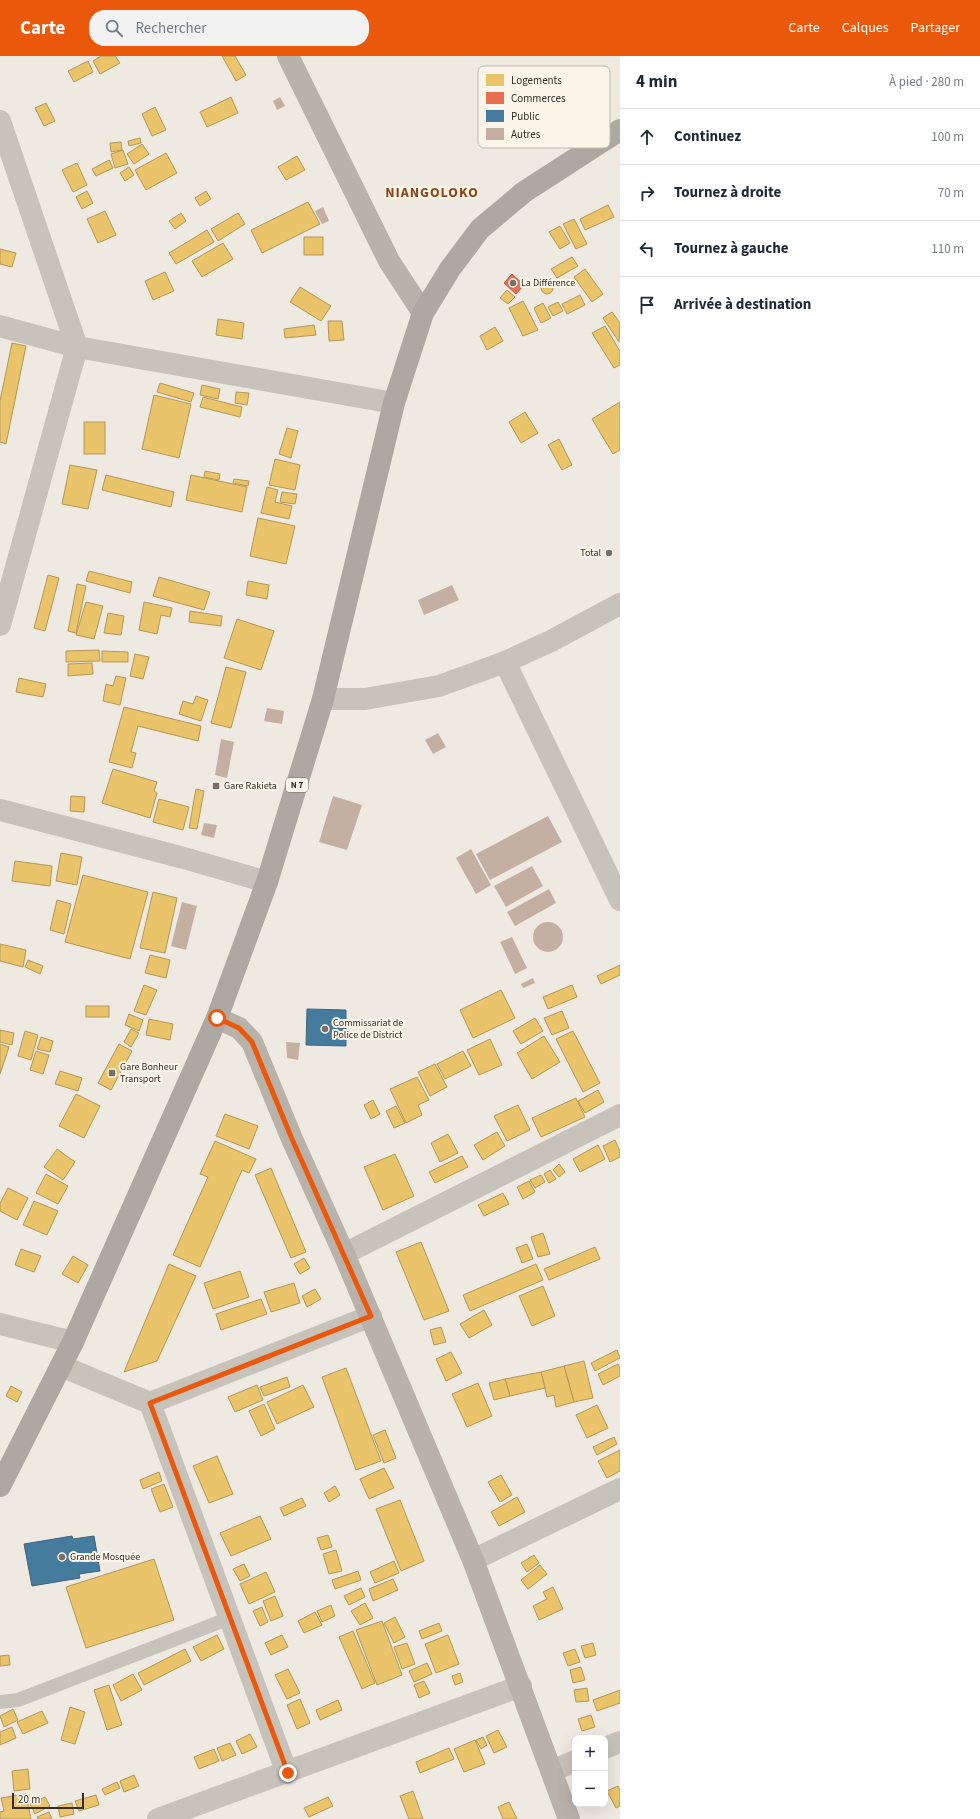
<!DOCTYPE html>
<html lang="fr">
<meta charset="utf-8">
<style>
:root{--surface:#fff;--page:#f2f2f3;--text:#1f2937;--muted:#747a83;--line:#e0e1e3;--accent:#ea580c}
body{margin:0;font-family:"Source Sans 3",sans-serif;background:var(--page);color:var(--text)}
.controls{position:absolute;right:12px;bottom:12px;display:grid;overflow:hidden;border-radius:8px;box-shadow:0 4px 16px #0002}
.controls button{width:36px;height:36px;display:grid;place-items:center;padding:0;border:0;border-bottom:1px solid var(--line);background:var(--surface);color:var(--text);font:20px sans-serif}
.scale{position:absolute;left:12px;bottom:10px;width:72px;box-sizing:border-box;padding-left:4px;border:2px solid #392f28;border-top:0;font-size:11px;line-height:14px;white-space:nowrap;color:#392f28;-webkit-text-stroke:3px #fbf5e9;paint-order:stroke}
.stop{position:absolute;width:12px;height:12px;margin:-9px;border:3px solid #ea580c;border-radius:50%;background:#fff}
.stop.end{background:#ea580c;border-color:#fff;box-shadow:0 1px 4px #0008}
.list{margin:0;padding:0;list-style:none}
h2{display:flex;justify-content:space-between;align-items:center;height:52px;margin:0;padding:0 16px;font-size:17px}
h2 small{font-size:13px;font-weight:400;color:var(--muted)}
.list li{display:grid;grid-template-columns:26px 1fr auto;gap:12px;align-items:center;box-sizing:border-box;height:56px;padding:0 16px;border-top:1px solid var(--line)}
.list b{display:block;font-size:15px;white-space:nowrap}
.list em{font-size:13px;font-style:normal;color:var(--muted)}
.icon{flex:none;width:22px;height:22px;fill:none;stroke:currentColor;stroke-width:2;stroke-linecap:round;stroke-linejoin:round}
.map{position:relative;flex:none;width:620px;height:1763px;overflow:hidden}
header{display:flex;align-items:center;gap:24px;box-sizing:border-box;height:56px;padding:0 20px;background:var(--accent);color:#fff}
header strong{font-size:19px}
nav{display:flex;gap:22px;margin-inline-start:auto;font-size:14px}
.search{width:280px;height:36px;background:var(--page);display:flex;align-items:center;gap:10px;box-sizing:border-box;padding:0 14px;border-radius:16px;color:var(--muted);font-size:15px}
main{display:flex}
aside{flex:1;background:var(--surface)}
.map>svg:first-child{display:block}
.homes{fill:#e9c46a;stroke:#b49756}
.shops{fill:#e76f51;stroke:#b35c45}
.public{fill:#457b9d;stroke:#41647a}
.building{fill:#c4b0a2}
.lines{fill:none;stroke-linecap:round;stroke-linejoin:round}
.lane{stroke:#c7c2ba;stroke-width:14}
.street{stroke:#c7c2ba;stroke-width:22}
.secondary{stroke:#b8b2aa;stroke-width:22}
.highway{stroke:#ada8a1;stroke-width:22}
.route{stroke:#ea580c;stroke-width:5}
.poi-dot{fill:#787069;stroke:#fbf5e9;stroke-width:1.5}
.labels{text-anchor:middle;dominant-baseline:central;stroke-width:4;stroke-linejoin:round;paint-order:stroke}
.shield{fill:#fbf5e9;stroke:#736a62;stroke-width:1}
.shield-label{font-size:9px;font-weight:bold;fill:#392f28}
.poi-label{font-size:10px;fill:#392f28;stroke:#fbf5e9;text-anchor:start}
.district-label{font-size:14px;font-weight:bold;letter-spacing:1px;fill:#8f441a;stroke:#fbf5e9}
.key{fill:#fbf5e9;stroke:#c1baaf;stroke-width:1}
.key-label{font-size:11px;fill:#392f28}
</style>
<header>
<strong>Carte</strong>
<div class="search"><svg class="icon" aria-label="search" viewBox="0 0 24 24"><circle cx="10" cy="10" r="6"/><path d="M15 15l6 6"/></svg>Rechercher</div>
<nav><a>Carte</a><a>Calques</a><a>Partager</a></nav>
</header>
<main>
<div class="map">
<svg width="620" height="1763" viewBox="0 0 620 1763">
<rect width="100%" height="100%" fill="#eeeae2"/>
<!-- homes -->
<g class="homes">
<path d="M101,0H115L120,7L100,18L93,5Z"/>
<path d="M222,0H235L246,19L236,25Z"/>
<path d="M88,5L93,16L74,26L68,15Z"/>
<path d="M231,41L238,57L207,71L200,56Z"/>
<path d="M46,47L55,65L44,70L35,52Z"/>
<path d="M155,51L166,74L152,80L142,58Z"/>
<path d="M140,82L141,87L129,90L128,85Z"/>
<path d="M121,86L122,94L111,96L110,87Z"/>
<path d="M142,88L149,98L134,108L127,98Z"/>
<path d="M123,94L128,108L115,112L111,98Z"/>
<path d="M166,97L177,117L146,134L135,114Z"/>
<path d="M297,100L305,114L286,124L278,111Z"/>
<path d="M109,104L113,112L96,120L92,113Z"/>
<path d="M77,107L87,129L73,136L62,114Z"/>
<path d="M129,111L134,119L125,125L120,117Z"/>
<path d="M87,135L93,147L82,153L76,141Z"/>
<path d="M206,135L211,143L200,150L195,142Z"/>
<path d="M308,146L320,168L262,197L251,174Z"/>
<path d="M608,149L614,161L585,174L580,163Z"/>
<path d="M105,155L116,179L98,187L87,163Z"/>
<path d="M181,157L186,165L175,173L169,165Z"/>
<path d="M238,157L245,168L218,185L211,173Z"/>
<path d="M574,163L587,188L576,193L563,168Z"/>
<path d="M560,170L570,187L560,193L549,176Z"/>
<path d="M207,174L214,186L176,208L169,197Z"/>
<rect x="304" y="181" width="19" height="18"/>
<path d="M223,187L233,203L202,221L192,205Z"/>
<path d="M0,193L16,197L12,211L0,208Z"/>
<path d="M572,201L578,210L557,222L551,213Z"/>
<path d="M585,213L603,238L592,246L574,221Z"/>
<path d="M165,216L174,235L153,244L145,225Z"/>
<circle cx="547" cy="232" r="6"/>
<path d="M300,231L331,250L321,265L290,246Z"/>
<path d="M507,234L515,241L508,248L500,242Z"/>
<path d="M580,239L585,249L567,258L562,248Z"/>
<path d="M523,245L538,274L523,280L509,252Z"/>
<path d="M558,246L563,255L553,260L548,251Z"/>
<path d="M543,247L551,262L541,267L534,252Z"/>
<path d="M612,256L620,267L619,286L603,262Z"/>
<path d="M218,263L244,267L242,283L216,279Z"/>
<path d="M328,265H342L344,284L329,285Z"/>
<path d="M314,269L316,279L285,282L284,273Z"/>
<path d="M605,270L620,295V309L614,312L592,277Z"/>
<path d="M495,271L503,285L487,294L480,280Z"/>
<path d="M12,287L26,290L6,388L0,386V345Z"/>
<path d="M160,327L194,337L191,346L157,336Z"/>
<path d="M202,329L220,333L218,343L200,339Z"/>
<path d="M236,336L249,337L247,349L235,347Z"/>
<path d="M154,339L191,348L179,402L142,393Z"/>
<path d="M203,341L242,351L240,361L200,351Z"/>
<path d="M620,346V394L613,398L592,363Z"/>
<path d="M525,356L538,377L521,387L509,366Z"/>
<rect x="84" y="366" width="21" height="32"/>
<path d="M287,372L298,375L291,402L279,398Z"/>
<path d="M559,383L572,409L562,414L548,389Z"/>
<path d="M275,403L300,409L295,434L269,429Z"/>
<path d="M70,409L97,414L88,453L62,448Z"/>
<path d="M205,415L220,418L219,424L204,421Z"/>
<path d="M106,419L174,436L171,451L102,434Z"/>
<path d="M191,419L247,431L242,456L186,444Z"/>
<path d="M234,423L249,425L248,430L233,427Z"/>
<path d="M267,431L278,434L275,446L292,450L289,463L261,457Z"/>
<path d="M282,436L297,438L295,448L280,446Z"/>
<path d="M258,462L295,470L286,508L250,500Z"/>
<path d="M89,515L132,526L130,537L86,525Z"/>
<path d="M48,519L59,522L45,575L34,572Z"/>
<path d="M159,521L210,536L204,554L153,540Z"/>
<path d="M248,525L269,529L267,543L246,539Z"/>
<path d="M77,528L86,530L76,577L68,575Z"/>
<path d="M86,546L103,550L94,583L76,579Z"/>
<path d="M144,546L172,552L170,561L161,559L157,578L139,574Z"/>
<path d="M190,555L222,560L221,570L189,566Z"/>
<path d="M108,557L124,560L121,579L104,577Z"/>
<path d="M237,563L274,575L261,614L224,602Z"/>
<path d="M99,594L100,605L66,606V595Z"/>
<path d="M102,595L128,596V606H102Z"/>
<path d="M135,598L149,601L143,623L130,620Z"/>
<path d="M92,607L93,618L68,620V608Z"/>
<path d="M226,611L246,616L231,672L211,667Z"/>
<path d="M116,620L126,622L120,649L103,645L106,628L113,630Z"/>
<path d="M19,622L46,628L43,641L16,636Z"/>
<path d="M196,640L208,644L201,665L179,658L183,645L193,648Z"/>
<path d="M124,651L201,670L198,685L138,670L131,696L136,697L132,712L109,706Z"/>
<path d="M113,713L157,726L154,735L157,737L150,762L102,747Z"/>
<path d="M196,733L204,735L197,773L189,772Z"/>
<path d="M71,740L85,741L84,756L70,755Z"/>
<path d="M159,743L189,751L183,774L153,766Z"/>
<path d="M61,797L82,801L77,829L56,825Z"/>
<path d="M15,805L52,810L50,830L12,825Z"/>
<path d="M83,819L148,836L130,903L65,886Z"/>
<path d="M153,836L177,842L165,897L140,892Z"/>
<path d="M57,844L71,848L64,878L50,874Z"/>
<path d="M0,888L26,894L23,911L0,905Z"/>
<path d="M150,899L170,904L166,922L145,917Z"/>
<path d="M28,904L43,910L40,918L25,911Z"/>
<path d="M620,909V919L601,928L597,920Z"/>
<path d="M144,929L157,934L146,959L134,955Z"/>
<path d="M572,929L577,941L548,953L543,941Z"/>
<path d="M501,934L515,962L473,982L460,954Z"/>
<rect x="86" y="950" width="23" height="11"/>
<path d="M562,955L569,972L552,979L544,962Z"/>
<path d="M129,958L143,964L139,975L125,969Z"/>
<path d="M535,962L543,975L521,988L513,975Z"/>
<path d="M149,963L173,968L170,984L146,979Z"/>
<path d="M131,973L139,977L131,991L124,986Z"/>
<path d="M0,974L14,977L12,989L0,986Z"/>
<path d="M25,975L38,979L31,1004L18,1000Z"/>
<path d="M573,975L600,1027L583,1036L556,983Z"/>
<path d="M544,980L560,1006L532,1023L517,997Z"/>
<path d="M41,981L53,985L50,996L37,993Z"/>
<path d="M490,983L502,1009L479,1019L467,994Z"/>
<path d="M0,988L9,991L0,1018Z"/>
<path d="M119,988L132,995L111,1034L98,1027Z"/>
<path d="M36,995L49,999L43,1018L30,1014Z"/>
<path d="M463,995L471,1010L445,1023L437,1008Z"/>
<path d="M435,1008L447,1031L430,1040L418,1016Z"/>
<path d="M60,1015L82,1022L78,1035L55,1028Z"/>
<path d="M417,1021L429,1044L418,1049L422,1059L406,1067L390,1033Z"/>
<path d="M598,1034L604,1046L585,1057L578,1045Z"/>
<path d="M76,1038L100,1050L84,1082L59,1070Z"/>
<path d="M576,1042L585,1061L541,1081L532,1062Z"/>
<path d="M373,1044L380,1058L371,1063L364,1049Z"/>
<path d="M518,1049L530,1074L507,1085L494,1060Z"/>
<path d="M396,1050L405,1067L394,1072L386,1055Z"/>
<path d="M225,1058L258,1070L249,1093L216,1080Z"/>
<path d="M497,1076L505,1090L483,1104L474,1089Z"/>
<path d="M448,1078L458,1097L440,1106L431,1087Z"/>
<path d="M615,1084L620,1095V1101L610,1106L603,1090Z"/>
<path d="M215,1085L256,1103L249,1117L242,1114L200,1211L173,1199L208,1121L200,1118Z"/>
<path d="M598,1089L605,1103L580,1116L573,1103Z"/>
<path d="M57,1093L75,1106L63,1124L44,1111Z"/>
<path d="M395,1098L414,1140L383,1154L364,1111Z"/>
<path d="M462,1100L468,1111L435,1127L429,1116Z"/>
<path d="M559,1108L565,1116L559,1121L553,1114Z"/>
<path d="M271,1112L306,1196L291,1202L255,1119Z"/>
<path d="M550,1114L556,1123L549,1127L544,1118Z"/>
<path d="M46,1118L68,1130L58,1148L36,1137Z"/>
<path d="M541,1119L545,1126L535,1132L530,1124Z"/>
<path d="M529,1125L535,1136L523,1143L517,1131Z"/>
<path d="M8,1132L28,1142L17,1164L0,1155V1147Z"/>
<path d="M503,1137L509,1148L484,1160L478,1149Z"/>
<path d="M34,1145L58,1155L47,1179L23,1169Z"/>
<path d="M543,1177L550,1198L538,1201L531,1181Z"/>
<path d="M421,1186L449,1255L424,1264L396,1196Z"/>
<path d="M527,1188L533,1203L522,1207L516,1192Z"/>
<path d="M595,1191L600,1203L549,1224L544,1213Z"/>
<path d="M21,1193L41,1200L34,1216L15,1209Z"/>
<path d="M73,1200L88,1209L78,1227L62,1218Z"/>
<path d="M304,1202L310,1212L300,1218L294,1208Z"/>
<path d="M169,1208L196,1220L157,1305L124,1316Z"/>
<path d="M536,1208L543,1224L470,1255L463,1239Z"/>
<path d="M240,1215L249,1241L213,1253L204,1227Z"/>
<path d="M294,1227L300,1247L271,1256L264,1236Z"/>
<path d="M543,1230L555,1260L532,1270L519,1240Z"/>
<path d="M315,1233L321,1243L307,1251L302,1240Z"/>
<path d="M261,1243L267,1258L221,1274L216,1258Z"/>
<path d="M484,1254L492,1269L469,1282L460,1268Z"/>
<path d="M441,1271L446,1286L434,1289L430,1274Z"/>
<path d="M617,1294L620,1302L595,1315L591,1307Z"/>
<path d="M451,1296L462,1317L446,1325L436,1303Z"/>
<path d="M584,1305L593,1342L574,1346L564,1310Z"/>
<path d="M618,1308L620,1312V1320L603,1329L598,1318Z"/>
<path d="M564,1310L574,1346L556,1351L554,1339L547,1341L541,1316Z"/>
<path d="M346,1312L381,1405L356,1414L322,1321Z"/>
<path d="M541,1316L545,1332L510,1340L505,1323Z"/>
<path d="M287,1321L290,1331L264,1340L260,1331Z"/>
<path d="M505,1323L510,1340L494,1344L489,1327Z"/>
<path d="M478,1327L492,1360L467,1371L452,1338Z"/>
<path d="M257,1329L263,1344L235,1356L228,1341Z"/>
<path d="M303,1329L314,1351L277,1368L267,1346Z"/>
<path d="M11,1330L22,1336L17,1346L6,1340Z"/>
<path d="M264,1348L275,1373L261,1380L249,1355Z"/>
<path d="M597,1349L608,1372L587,1382L576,1359Z"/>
<path d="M385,1374L396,1402L384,1407L373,1379Z"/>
<path d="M614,1381L617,1388L597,1399L593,1391Z"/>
<path d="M620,1394V1415L607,1422L598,1405Z"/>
<path d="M217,1400L233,1438L209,1447L193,1410Z"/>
<path d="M384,1412L394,1432L369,1443L360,1423Z"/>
<path d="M159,1416L162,1425L143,1433L140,1424Z"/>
<path d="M501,1419L512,1439L500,1446L488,1426Z"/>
<path d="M164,1428L173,1451L160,1456L151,1433Z"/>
<path d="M335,1430L340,1439L329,1446L324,1437Z"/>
<path d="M517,1441L525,1456L499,1470L491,1456Z"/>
<path d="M302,1442L306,1450L284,1460L280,1452Z"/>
<path d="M400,1444L424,1505L401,1515L376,1453Z"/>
<path d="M260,1460L271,1483L231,1500L220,1477Z"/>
<path d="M328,1479L332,1491L321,1494L317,1482Z"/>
<path d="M336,1494L342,1515L329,1518L323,1498Z"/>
<path d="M534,1499L539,1507L527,1516L521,1507Z"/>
<path d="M154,1503L174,1564L86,1592L66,1531Z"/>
<path d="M394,1505L399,1517L375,1527L370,1516Z"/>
<path d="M244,1508L250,1520L240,1525L233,1513Z"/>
<path d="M540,1509L547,1518L528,1533L521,1524Z"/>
<path d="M358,1515L361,1524L335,1533L332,1524Z"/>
<path d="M266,1516L275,1536L249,1548L240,1528Z"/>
<path d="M393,1523L398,1534L373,1545L369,1533Z"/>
<path d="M553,1531L563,1553L539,1564L533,1550L547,1543L543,1536Z"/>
<path d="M361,1532L365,1541L349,1549L344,1540Z"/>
<path d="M275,1540L283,1560L271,1565L263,1545Z"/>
<path d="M365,1547L373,1562L360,1569L351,1555Z"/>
<path d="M331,1549L335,1560L322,1566L317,1555Z"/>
<path d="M262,1551L268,1566L260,1570L253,1555Z"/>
<path d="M315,1556L322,1569L304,1577L298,1565Z"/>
<path d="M395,1561L405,1581L394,1587L384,1567Z"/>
<path d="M382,1565L402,1619L377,1629L356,1574Z"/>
<path d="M439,1567L442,1575L422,1583L419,1575Z"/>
<path d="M353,1575L375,1627L362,1633L339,1581Z"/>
<path d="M217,1579L224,1593L201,1605L193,1591Z"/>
<path d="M282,1579L288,1591L271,1599L265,1587Z"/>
<path d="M448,1579L459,1608L436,1617L425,1588Z"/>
<path d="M407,1587L415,1608L402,1613L394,1591Z"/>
<path d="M593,1587L596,1599L585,1602L581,1590Z"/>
<path d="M185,1593L191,1605L144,1629L138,1617Z"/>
<path d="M575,1593L580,1606L568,1610L563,1597Z"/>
<path d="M9,1599L10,1609L0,1610V1600Z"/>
<path d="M427,1607L432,1618L414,1626L409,1615Z"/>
<path d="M581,1611L585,1624L573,1627L570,1614Z"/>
<path d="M288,1613L300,1637L287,1643L275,1619Z"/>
<path d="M460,1617L463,1626L455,1629L452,1620Z"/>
<path d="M133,1618L142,1634L121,1645L113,1629Z"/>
<path d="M424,1625L430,1637L419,1642L414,1629Z"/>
<path d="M109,1629L122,1669L107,1674L94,1634Z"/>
<path d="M587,1632L589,1645L576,1646L574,1634Z"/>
<path d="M620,1634V1647L597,1655L593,1644Z"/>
<path d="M300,1643L310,1667L297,1673L287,1649Z"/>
<path d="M338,1644L342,1654L320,1664L316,1654Z"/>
<path d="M70,1651L85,1656L75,1688L61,1684Z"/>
<path d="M13,1653L18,1664L4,1671L0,1660Z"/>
<path d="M42,1655L48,1667L23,1678L17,1666Z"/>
<path d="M591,1659L595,1671L582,1675L578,1663Z"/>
<path d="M12,1671L16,1682L0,1689V1676Z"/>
<path d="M498,1674L507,1691L494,1697L486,1680Z"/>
<path d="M250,1678L257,1691L242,1698L236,1685Z"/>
<path d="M483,1681L487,1689L481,1693L476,1684Z"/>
<path d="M475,1684L485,1708L464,1716L454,1693Z"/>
<path d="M230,1687L236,1699L222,1705L217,1692Z"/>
<path d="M449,1692L454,1703L420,1717L416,1706Z"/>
<path d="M214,1693L219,1705L199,1713L194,1701Z"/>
<path d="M28,1713L30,1733L14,1735L12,1715Z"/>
<path d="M134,1719L139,1730L124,1736L120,1725Z"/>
<path d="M117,1726L120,1732L105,1739L102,1733Z"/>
<path d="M618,1730L620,1734V1750L616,1752L607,1735Z"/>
<path d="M413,1735L423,1763H409L400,1740Z"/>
<path d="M26,1738L31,1763H0V1756L4,1755L1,1742Z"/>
<path d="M96,1739L99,1749L79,1755L75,1745Z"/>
<path d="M45,1741L50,1750L35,1758L30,1748Z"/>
<path d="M328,1741L333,1750L309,1761L304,1752Z"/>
<path d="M509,1746L517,1763H503L498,1751Z"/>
<path d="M72,1747L74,1758L60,1761L58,1750Z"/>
<path d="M49,1756L52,1763H38L37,1761Z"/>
</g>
<!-- shops -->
<path class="shops" d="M512,218L524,229L516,238L504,227Z"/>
<!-- public -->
<g class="public">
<path d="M307,953L346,954V990L306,989Z"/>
<path d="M72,1480L73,1483L94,1480L100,1515L79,1518L80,1522L32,1530L24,1488Z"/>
</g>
<!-- building -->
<g class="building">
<path d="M280,41L285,50L277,54L273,45Z"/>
<path d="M323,151L329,165L322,168L315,155Z"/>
<path d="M452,529L459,544L424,559L418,544Z"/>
<path d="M267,652L284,655L282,668L264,665Z"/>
<path d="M438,677L446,691L433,698L425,684Z"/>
<path d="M221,683L234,686L227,722L215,719Z"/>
<path d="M333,740L362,749L347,794L319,786Z"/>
<path d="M548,760L562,786L490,824L476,798Z"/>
<path d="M204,767L217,769L214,782L201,779Z"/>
<path d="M471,793L491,829L476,838L456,802Z"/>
<path d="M532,810L543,830L506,851L494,830Z"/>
<path d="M549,833L556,847L515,870L507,856Z"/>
<path d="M182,846L197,850L186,894L171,890Z"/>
<circle cx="548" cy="881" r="15"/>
<path d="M512,881L527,912L515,918L500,886Z"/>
<path d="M533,922L535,927L523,932L521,928Z"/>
<path d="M286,986L300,987L298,1004L287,1002Z"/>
</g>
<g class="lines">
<!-- lane -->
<path class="lane" d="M0,1646L18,1644L230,1562"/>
<!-- street -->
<g class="street">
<path d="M0,65L77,291L0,569"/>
<path d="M0,270L77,291L394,347"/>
<path d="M505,606L620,844"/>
<path d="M323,643H365L439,630L505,606L551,585L620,548"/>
<path d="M0,754L184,802L267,826"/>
<path d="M344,1198L620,1059"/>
<path d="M0,1268L73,1286"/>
<path d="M61,1310L150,1347L287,1717"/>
<path d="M150,1347L371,1260"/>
<path d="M473,1504L620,1433"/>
<path d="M605,1692L620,1686"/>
<path d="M552,1715L575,1705"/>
<path d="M158,1763L521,1630"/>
</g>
<!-- secondary -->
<g class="secondary">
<path d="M288,0L389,205L423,257"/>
<path d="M217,962L239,972L252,986L292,1083L344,1198L473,1504L569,1763"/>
</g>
<!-- highway -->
<path class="highway" d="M0,1430L73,1286L217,962L267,826L323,643L394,347L423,257L450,213L480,173L524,136L620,74"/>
</g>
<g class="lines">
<!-- route -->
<path class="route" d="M217,962L239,972L252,986L292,1083L371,1260L150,1347L288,1717"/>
</g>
<!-- markers -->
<g class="poi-dot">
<circle cx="513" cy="227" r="4"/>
<circle cx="609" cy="497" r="4"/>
<rect x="212" y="726" width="8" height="8" rx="2"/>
<circle cx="325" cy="973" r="4"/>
<rect x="108" y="1013" width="8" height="8" rx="2"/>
<circle cx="62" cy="1501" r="4"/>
</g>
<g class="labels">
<!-- shield labels -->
<rect class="shield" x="286" y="722" width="22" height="14" rx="3"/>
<g class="shield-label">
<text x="297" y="729">N 7</text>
</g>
<!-- poi labels -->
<g class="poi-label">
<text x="521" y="227">La Différence</text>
<text x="601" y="497" text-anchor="end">Total</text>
<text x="224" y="730">Gare Rakieta</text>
<text x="333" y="967">Commissariat de<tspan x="333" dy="12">Police de District</tspan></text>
<text x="120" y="1011">Gare Bonheur<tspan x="120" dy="12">Transport</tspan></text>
<text x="70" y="1501">Grande Mosquée</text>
</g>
<!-- district labels -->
<g class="district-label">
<text x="432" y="137">NIANGOLOKO</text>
</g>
</g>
<!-- legend -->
<rect x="478" y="10" width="132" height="82" rx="6" class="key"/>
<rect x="486" y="18" width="18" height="12" fill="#e9c46a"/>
<rect x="486" y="36" width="18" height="12" fill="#e76f51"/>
<rect x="486" y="54" width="18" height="12" fill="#457b9d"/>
<rect x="486" y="72" width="18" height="12" fill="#c4b0a2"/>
<g class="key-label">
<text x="511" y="28">Logements</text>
<text x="511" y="46">Commerces</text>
<text x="511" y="64">Public</text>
<text x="511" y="82">Autres</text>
</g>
</svg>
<div class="controls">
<button>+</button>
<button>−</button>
</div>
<div class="scale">20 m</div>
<div class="stop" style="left:217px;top:962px"></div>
<div class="stop end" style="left:288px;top:1717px"></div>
</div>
<aside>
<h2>4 min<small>À pied · 280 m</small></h2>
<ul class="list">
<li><svg class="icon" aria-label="ahead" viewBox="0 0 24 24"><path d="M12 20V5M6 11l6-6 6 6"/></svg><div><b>Continuez</b></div><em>100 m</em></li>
<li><svg class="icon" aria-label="right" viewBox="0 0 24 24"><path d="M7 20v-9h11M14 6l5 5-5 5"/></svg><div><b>Tournez à droite</b></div><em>70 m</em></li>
<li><svg class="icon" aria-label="left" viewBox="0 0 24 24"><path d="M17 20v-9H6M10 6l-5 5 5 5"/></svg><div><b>Tournez à gauche</b></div><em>110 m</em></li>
<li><svg class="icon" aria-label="arrive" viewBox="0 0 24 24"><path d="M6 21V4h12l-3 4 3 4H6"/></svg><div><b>Arrivée à destination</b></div></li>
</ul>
</aside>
</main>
